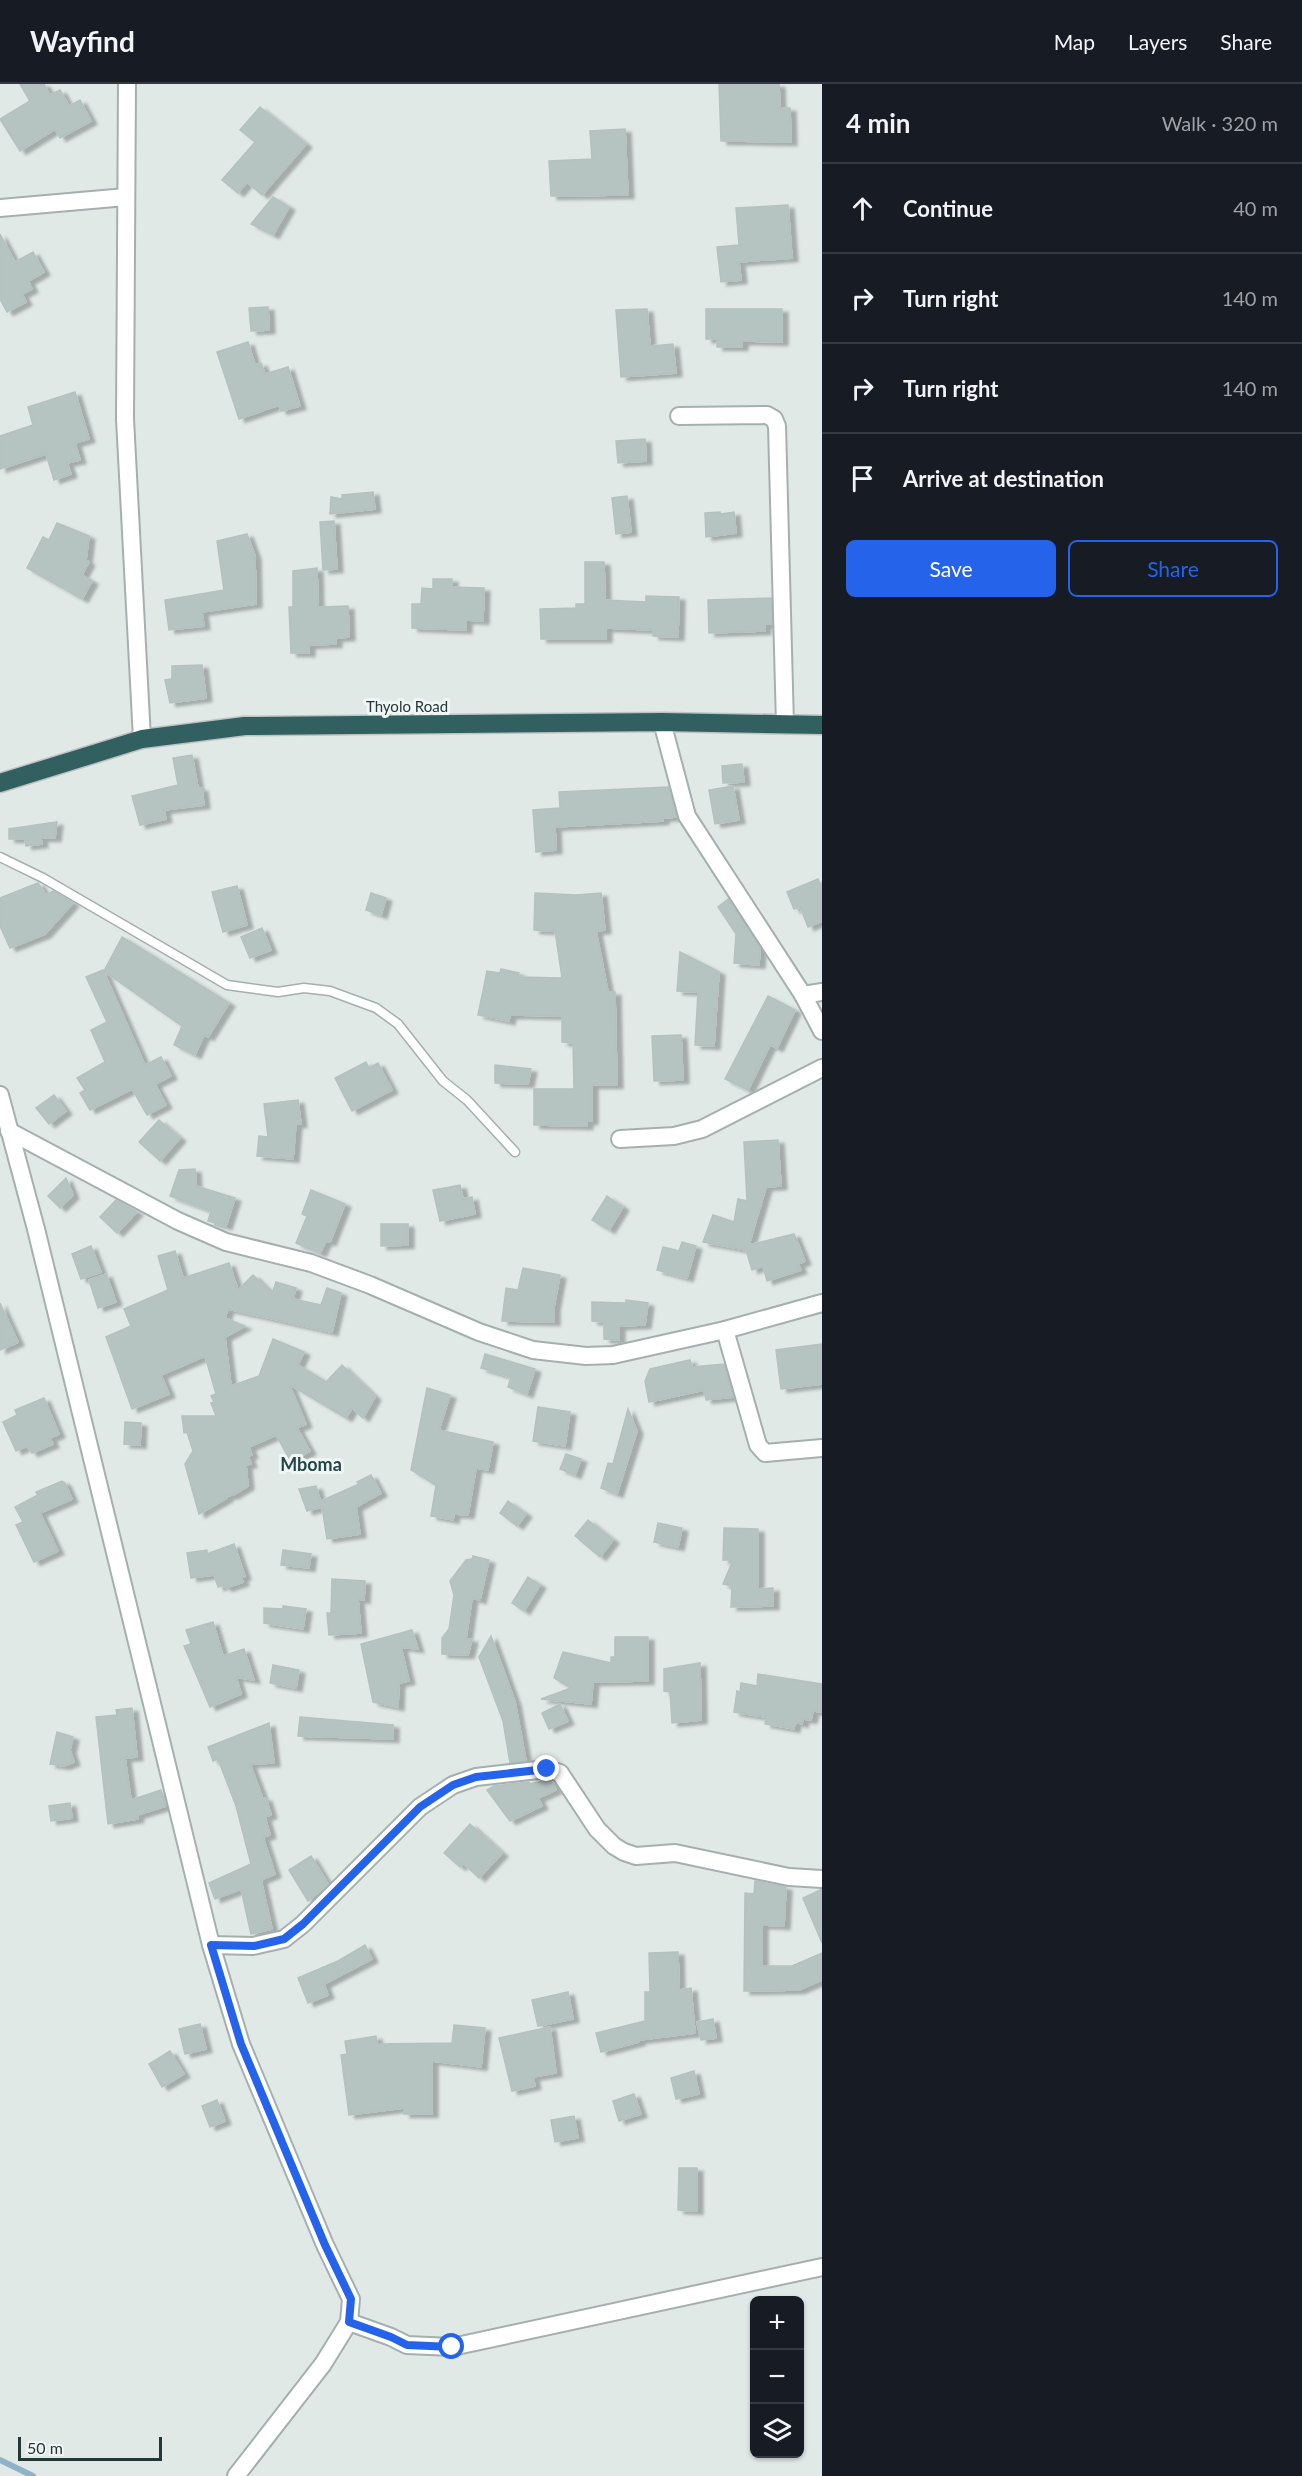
<!DOCTYPE html>
<meta charset="utf-8">
<style>
:root{--surface:#171b24;--page:#242831;--text:#f1f3f6;--muted:#9ea1a6;--line:#363941;--accent:#2563eb}
body{margin:0;font-family:Lato,sans-serif;background:var(--page);color:var(--text)}
.controls{position:absolute;right:18px;bottom:18px;display:grid;overflow:hidden;border-radius:9px;box-shadow:0 2px 4px #0004}
.controls button{width:54px;height:54px;display:grid;place-items:center;padding:0;border:0;border-bottom:2px solid var(--line);background:var(--surface);color:var(--text);font:30px sans-serif}
.scale{position:absolute;left:18px;bottom:15px;width:144px;box-sizing:border-box;padding-left:6px;border:3px solid #233837;border-top:0;font-size:16px;line-height:21px;white-space:nowrap;color:#233837;-webkit-text-stroke:4px #f0f6f5;paint-order:stroke}
.stop{position:absolute;width:18px;height:18px;margin:-14px;border:4px solid #2563eb;border-radius:50%;background:#fff}
.stop.end{background:#2563eb;border-color:#fff;box-shadow:0 2px 6px #0008}
.list{margin:0;padding:0;list-style:none}
h2{display:flex;justify-content:space-between;align-items:center;height:78px;margin:0;padding:0 24px;font-size:26px}
h2 small{font-size:20px;font-weight:400;color:var(--muted)}
.list li{display:grid;grid-template-columns:39px 1fr auto;gap:18px;align-items:center;box-sizing:border-box;height:90px;padding:0 24px;border-top:2px solid var(--line)}
.list b{display:block;font-size:22px;white-space:nowrap}
.list em{font-size:20px;font-style:normal;color:var(--muted)}
.actions{display:flex;gap:12px;padding:18px 24px}
.actions a{flex:1;padding:14px 0;border:2px solid var(--accent);border-radius:9px;text-align:center;font-size:21px;color:var(--accent)}
.actions .main{background:var(--accent);color:#fff}
.icon{flex:none;width:33px;height:33px;fill:none;stroke:currentColor;stroke-width:2;stroke-linecap:round;stroke-linejoin:round}
.map{position:relative;flex:none;width:822px;height:2392px;overflow:hidden}
header{display:flex;align-items:center;gap:36px;box-sizing:border-box;height:84px;padding:0 30px;background:var(--surface);border-bottom:2px solid var(--line)}
header strong{font-size:28px}
nav{display:flex;gap:33px;margin-inline-start:auto;font-size:21px}
main{display:flex}
aside{flex:1;background:var(--surface)}
.map>svg:first-child{display:block}
.lines{fill:none;stroke-linecap:round;stroke-linejoin:round}
.stream{stroke:#8eb3c9;stroke-width:6}
.building{fill:#b6c4c1;stroke:#b4c2bf;stroke-width:1.5;filter:url(#shadow)}
.lane-casing{stroke:#a4b0af;stroke-width:11}
.street-casing{stroke:#a4b0af;stroke-width:20}
.highway-casing{stroke:#bdc3c3;stroke-width:21}
.lane{stroke:#fff;stroke-width:8}
.street{stroke:#fff;stroke-width:16}
.highway{stroke:#326061;stroke-width:18}
.route{stroke:#2563eb;stroke-width:8}
.labels{text-anchor:middle;dominant-baseline:central;stroke-width:6;stroke-linejoin:round;paint-order:stroke}
.street-label{font-size:15px;fill:#233837;stroke:#f0f6f5}
.quarter-label{font-size:18px;font-weight:bold;fill:#224746;stroke:#f0f6f5}
</style>
<header>
<strong>Wayfind</strong>
<nav><a>Map</a><a>Layers</a><a>Share</a></nav>
</header>
<main>
<div class="map">
<svg width="822" height="2392" viewBox="0 0 822 2392">
<defs>
<filter id="shadow"><feDropShadow dx="6" dy="3.5" stdDeviation="1.5" flood-color="#0004"/></filter>
</defs>
<rect width="100%" height="100%" fill="#e1e9e7"/>
<g class="lines">
<!-- stream -->
<path class="stream" d="M0,2376L33,2392"/>
</g>
<!-- building -->
<g class="building">
<path d="M20,0H44L50,11L60,6L69,22L80,16L91,37L60,54L55,45L20,67L0,35L30,17Z"/>
<path d="M719,0H779L780,24H790L791,58L721,57Z"/>
<path d="M260,23L306,60L262,111L247,98L238,109L222,96L255,58L240,46Z"/>
<path d="M625,45L628,111L551,112L549,77L592,75L590,47Z"/>
<path d="M273,113L289,123L273,151L251,140Z"/>
<path d="M788,121L792,174L739,178L741,196L721,198L717,163L739,161L736,124Z"/>
<path d="M0,150L15,178L33,168L44,188L28,197L32,205L22,210L26,218L7,228L0,215Z"/>
<path d="M268,223L269,246L251,247L249,224Z"/>
<path d="M647,225L650,262L673,260L676,289L621,293L616,226Z"/>
<path d="M706,225H782V258L742,257V263H717V255H706Z"/>
<path d="M248,258L255,281L261,279L265,290L288,283L300,322L281,327L279,321L239,335L217,268Z"/>
<path d="M75,308L89,355L75,359L80,376L67,379L71,390L54,396L46,370L0,385V352L33,341L28,323Z"/>
<path d="M645,355L646,377L618,379L616,357Z"/>
<path d="M373,408L375,425L330,430L331,413L342,415V411Z"/>
<path d="M627,412L631,448L616,450L612,414Z"/>
<path d="M720,428L721,430L734,428L736,449L706,453L705,429Z"/>
<path d="M334,437L337,485L323,486L320,438Z"/>
<path d="M57,439L89,452L86,476L89,478L82,491L92,497L82,515L27,484L43,453L49,456Z"/>
<path d="M247,450L255,472L256,520L202,528L204,542L169,546L165,516L224,506L217,457Z"/>
<path d="M585,478H604L605,516L646,518V512L679,513L678,553L653,552V546L606,544V555H541L540,525L576,524V520H585Z"/>
<path d="M317,484L318,523L348,522L349,553L336,554V560L309,561V569H291L289,523H293V487Z"/>
<path d="M433,495H452V503L484,504L483,537L466,536V546L412,544V520H421L422,504L433,505Z"/>
<path d="M771,514L772,540H765V547L709,549L708,516Z"/>
<path d="M202,581L206,614L170,619L165,596L172,595V582Z"/>
<path d="M192,671L198,704H202L204,721L164,726L166,735L140,741L132,712L178,701L173,674Z"/>
<path d="M742,680L744,698L723,699L722,682Z"/>
<path d="M733,702L739,736L715,740L709,706Z"/>
<path d="M668,703L676,733L663,734V737L555,743L556,766L536,768L533,726L560,724L559,708Z"/>
<path d="M57,738L55,754H41L42,760L26,762L25,755H9V745Z"/>
<path d="M818,795L822,804V837L808,843L800,823L794,825L787,808Z"/>
<path d="M38,799L46,811L53,807L73,819L45,850L10,864L0,842V814Z"/>
<path d="M237,802L247,841L223,848L212,808Z"/>
<path d="M371,809L386,814L381,831L366,826Z"/>
<path d="M535,809L576,811L601,809L605,846L596,847L608,908H615L617,1001H592V1037H587V1042L534,1041V1005H574L573,959L562,958V932L510,931L509,937L478,931L487,887L500,889L501,885L519,889L518,893L562,894L555,847L534,846Z"/>
<path d="M728,815L760,864L759,881L734,879L736,850L718,823Z"/>
<path d="M262,844L271,866L250,874L241,853Z"/>
<path d="M122,853L229,919L208,953L204,951L195,971L174,961L182,942L104,887Z"/>
<path d="M680,868L719,888L714,962L695,961L698,908L677,907Z"/>
<path d="M103,886L145,981L161,973L171,992L155,1000L166,1021L147,1031L132,1005L90,1026L80,1009L85,1006L77,994L105,978L91,946L107,938L86,893Z"/>
<path d="M768,912L795,926L777,964L770,961L748,1006L725,995Z"/>
<path d="M681,951L683,996L654,997L652,952Z"/>
<path d="M366,978L369,984L378,979L392,1006L352,1027L335,994Z"/>
<path d="M495,981L531,985L528,1000L495,999Z"/>
<path d="M54,1011L66,1027L49,1040L36,1024Z"/>
<path d="M298,1016L301,1040H296L293,1075L257,1072L259,1052L268,1053L264,1020Z"/>
<path d="M159,1036L180,1054L160,1077L139,1058Z"/>
<path d="M778,1056L781,1102L766,1103L749,1161L794,1150L805,1177L798,1180L801,1186L767,1197L763,1182L752,1186L746,1166L703,1158L713,1131L734,1138L738,1115L747,1117L744,1058Z"/>
<path d="M195,1085L196,1102L235,1114L226,1142L208,1137L211,1127L170,1112L179,1086Z"/>
<path d="M66,1094L73,1111L60,1124L48,1112Z"/>
<path d="M460,1101L463,1115L472,1113L475,1130L440,1137L433,1106Z"/>
<path d="M311,1106L345,1120L330,1158L326,1157L320,1169L296,1159L307,1132L302,1130Z"/>
<path d="M607,1112L623,1123L609,1146L592,1136Z"/>
<path d="M116,1116L137,1128L117,1149L100,1133Z"/>
<path d="M381,1140H408V1161L381,1162Z"/>
<path d="M682,1158L696,1162L687,1194L657,1186L663,1163L679,1167Z"/>
<path d="M91,1162L101,1188L81,1195L72,1170Z"/>
<path d="M175,1167L183,1194L229,1179L238,1206L253,1191L272,1210L276,1198L296,1204L293,1215L321,1221L327,1204L341,1209L332,1248L228,1225L225,1234L245,1242L225,1253L231,1302L259,1292L273,1255L304,1268L298,1281L326,1298L342,1281L375,1313L363,1334L352,1324L346,1334L289,1300L306,1340L297,1344L310,1367L291,1378L276,1351L249,1363L252,1371L248,1372L251,1380L246,1381L248,1402L233,1411L226,1412L227,1414L199,1430L185,1380L193,1367L187,1348L184,1349L182,1332H216L211,1319L214,1318L211,1312L216,1310L205,1272L161,1291L169,1310L132,1325L106,1253L131,1242L124,1225L168,1206L158,1172Z"/>
<path d="M523,1184L560,1191L554,1223V1238L502,1237L506,1204L518,1206Z"/>
<path d="M106,1190L116,1218L98,1224L89,1196Z"/>
<path d="M626,1216L648,1219L645,1241L619,1242V1256L604,1255V1238L592,1237V1218L626,1219Z"/>
<path d="M0,1219L18,1258L0,1266Z"/>
<path d="M822,1260V1300L781,1305L776,1266Z"/>
<path d="M485,1270L535,1285L527,1310L508,1303L511,1293L481,1284Z"/>
<path d="M690,1276L692,1283L724,1280L733,1313L706,1316L704,1306L649,1318L645,1297L650,1285Z"/>
<path d="M427,1304L450,1311L439,1346L493,1358L488,1386L476,1384L468,1431L454,1430L453,1436L431,1432L436,1401L411,1386Z"/>
<path d="M44,1314L59,1350L50,1354L53,1360L32,1369L27,1362L16,1367L3,1338L17,1331L15,1326Z"/>
<path d="M538,1323L570,1328L565,1362L533,1357Z"/>
<path d="M628,1325L637,1347L617,1410L601,1404L608,1379L613,1380Z"/>
<path d="M125,1338L141,1339L140,1361L124,1360Z"/>
<path d="M566,1370L581,1375L575,1391L560,1385Z"/>
<path d="M371,1391L381,1409L356,1423L360,1450L327,1455L322,1423L307,1427L299,1405L316,1402L321,1419V1417L359,1400L357,1398Z"/>
<path d="M62,1397L65,1399L72,1415L40,1429L58,1467L34,1478L16,1441L23,1438L15,1423L38,1411L36,1408Z"/>
<path d="M508,1417L526,1430L517,1442L500,1429Z"/>
<path d="M588,1436L613,1456L600,1473L575,1452Z"/>
<path d="M658,1439L682,1444L678,1463L654,1458Z"/>
<path d="M724,1444L758,1445V1505L773,1504V1522L731,1523L732,1502L723,1500L733,1476H723Z"/>
<path d="M234,1460L245,1492L241,1494L243,1498L226,1504L224,1501L218,1503L214,1491L191,1494L187,1469L207,1466V1470Z"/>
<path d="M283,1466L311,1470L309,1484L281,1481Z"/>
<path d="M473,1472L489,1476L480,1516L472,1514L466,1555H472L468,1571L442,1570V1554L449,1545L454,1511L450,1497L466,1476L472,1475Z"/>
<path d="M528,1493L540,1501L524,1527L512,1519Z"/>
<path d="M332,1495L365,1497L364,1516L358,1515L361,1549L329,1551L327,1529H331Z"/>
<path d="M283,1522L306,1525L303,1545L264,1539V1524L283,1525Z"/>
<path d="M213,1538L223,1572L244,1565L254,1596L236,1593L241,1610L210,1623L184,1562L191,1560L186,1546Z"/>
<path d="M412,1546L418,1565L401,1563L409,1597L399,1599L398,1623L373,1618L361,1560Z"/>
<path d="M491,1552L515,1618L526,1677L510,1679L503,1637L479,1573Z"/>
<path d="M615,1553H648V1597L593,1598L591,1620L541,1615L571,1604L554,1594L563,1568L611,1579V1573H615Z"/>
<path d="M700,1579L701,1636L672,1639L670,1608L664,1607V1585Z"/>
<path d="M273,1581L299,1586L296,1604L270,1599Z"/>
<path d="M758,1590L822,1600V1628L813,1627L811,1636L803,1635L802,1640L795,1638L794,1645L765,1640L766,1633L734,1628L737,1607L740,1608L741,1599L757,1602Z"/>
<path d="M560,1620L568,1637L549,1645L542,1629Z"/>
<path d="M132,1624L137,1673L125,1674L131,1716L161,1706L166,1722L137,1731L138,1735L108,1740L96,1633L117,1631L116,1626Z"/>
<path d="M300,1633L393,1641V1655L298,1652Z"/>
<path d="M269,1639L274,1679L250,1680L263,1715L266,1714L271,1731L265,1733L270,1751L263,1753L275,1790L261,1796L272,1845L251,1850L241,1805L215,1815L209,1799L251,1780L236,1722L218,1675L213,1677L208,1663Z"/>
<path d="M57,1648L73,1653L70,1666L74,1678L64,1682L50,1680Z"/>
<path d="M546,1696L551,1697L556,1706L538,1714L542,1722L510,1737L487,1706L494,1702L529,1698L530,1700Z"/>
<path d="M70,1719L72,1734L51,1737L49,1722Z"/>
<path d="M470,1740L502,1769L479,1794L463,1779L460,1783L444,1769Z"/>
<path d="M311,1772L328,1800L308,1817L289,1786Z"/>
<path d="M755,1797L786,1803L784,1842L762,1841V1882H792L822,1869V1896L799,1906L744,1907L745,1809L754,1810Z"/>
<path d="M822,1805V1859L803,1814Z"/>
<path d="M365,1861L372,1875L324,1900L328,1911L308,1919L298,1894L338,1877Z"/>
<path d="M678,1868L679,1906L691,1904L695,1949L639,1956V1958L601,1968L596,1949L645,1937V1908H650L649,1869Z"/>
<path d="M568,1908L573,1935L538,1942L532,1916Z"/>
<path d="M713,1935L716,1954L701,1956L697,1938Z"/>
<path d="M200,1940L206,1965L185,1970L179,1945Z"/>
<path d="M454,1941L485,1944L481,1983L432,1977V2030H404V2024L349,2031L341,1971L347,1970L345,1957L376,1952L377,1960L452,1959Z"/>
<path d="M550,1943L556,1989L533,1993L535,2002L512,2007L499,1954Z"/>
<path d="M170,1967L184,1990L162,2003L149,1980Z"/>
<path d="M694,1987L699,2010L676,2015L671,1994Z"/>
<path d="M634,2010L641,2030L619,2037L613,2017Z"/>
<path d="M217,2016L225,2037L210,2043L202,2022Z"/>
<path d="M574,2032L578,2054L555,2058L551,2036Z"/>
<path d="M679,2084H697V2127L678,2126Z"/>
</g>
<g class="lines">
<defs>
<path id="lane" d="M0,773L43,794L227,901L278,908L304,904L330,907L376,924L398,940L443,997L467,1016L515,1068"/>
<g id="street">
<path d="M127,0L125,335L142,655"/>
<path d="M0,124L126,113"/>
<path d="M679,332L767,331L774,335L777,342L785,641"/>
<path d="M662,638L687,732L803,911L822,947"/>
<path d="M803,911L822,908"/>
<path d="M0,1011L36,1145L211,1861L241,1960L325,2161L351,2215L349,2238L323,2280L236,2392"/>
<path d="M9,1047L178,1137L226,1158L311,1179L370,1201L479,1248L533,1266L586,1272L613,1271L725,1246L822,1219"/>
<path d="M620,1055L674,1052L702,1045L822,984"/>
<path d="M725,1246L758,1361L765,1369L822,1364"/>
<path d="M211,1861L253,1862L284,1855L303,1840L420,1723L453,1701L476,1693L547,1685L560,1689L597,1745L614,1762L624,1768L636,1772L675,1769L789,1793L822,1795"/>
<path d="M349,2238L391,2253L407,2261L452,2263L822,2183"/>
</g>
<path id="highway" d="M0,699L142,655L245,642L662,638L822,641"/>
</defs>
<!-- lane casing -->
<use href="#lane" class="lane-casing"/>
<!-- street casing -->
<use href="#street" class="street-casing"/>
<!-- highway casing -->
<use href="#highway" class="highway-casing"/>
<!-- lane -->
<use href="#lane" class="lane"/>
<!-- street -->
<use href="#street" class="street"/>
<!-- highway -->
<use href="#highway" class="highway"/>
</g>
<g class="lines">
<!-- route -->
<path class="route" d="M452,2263L407,2261L391,2253L349,2238L351,2215L325,2161L241,1960L211,1861L254,1862L284,1855L303,1840L420,1723L453,1701L476,1693L547,1685"/>
</g>
<g class="labels">
<!-- street labels -->
<g class="street-label">
<text x="407" y="622">Thyolo Road</text>
</g>
<!-- quarter labels -->
<g class="quarter-label">
<text x="311" y="1380">Mboma</text>
</g>
</g>
</svg>
<div class="controls">
<button>+</button>
<button>−</button>
<button><svg class="icon" aria-label="layers" viewBox="0 0 24 24"><path d="M12 4l9 5-9 5-9-5zM3 14l9 5 9-5"/></svg></button>
</div>
<div class="scale">50 m</div>
<div class="stop" style="left:452px;top:2263px"></div>
<div class="stop end" style="left:547px;top:1685px"></div>
</div>
<aside>
<h2>4 min<small>Walk · 320 m</small></h2>
<ul class="list">
<li><svg class="icon" aria-label="ahead" viewBox="0 0 24 24"><path d="M12 20V5M6 11l6-6 6 6"/></svg><div><b>Continue</b></div><em>40 m</em></li>
<li><svg class="icon" aria-label="right" viewBox="0 0 24 24"><path d="M7 20v-9h11M14 6l5 5-5 5"/></svg><div><b>Turn right</b></div><em>140 m</em></li>
<li><svg class="icon" aria-label="right" viewBox="0 0 24 24"><path d="M7 20v-9h11M14 6l5 5-5 5"/></svg><div><b>Turn right</b></div><em>140 m</em></li>
<li><svg class="icon" aria-label="arrive" viewBox="0 0 24 24"><path d="M6 21V4h12l-3 4 3 4H6"/></svg><div><b>Arrive at destination</b></div></li>
</ul>
<div class="actions"><a class="main">Save</a><a>Share</a></div>
</aside>
</main>
